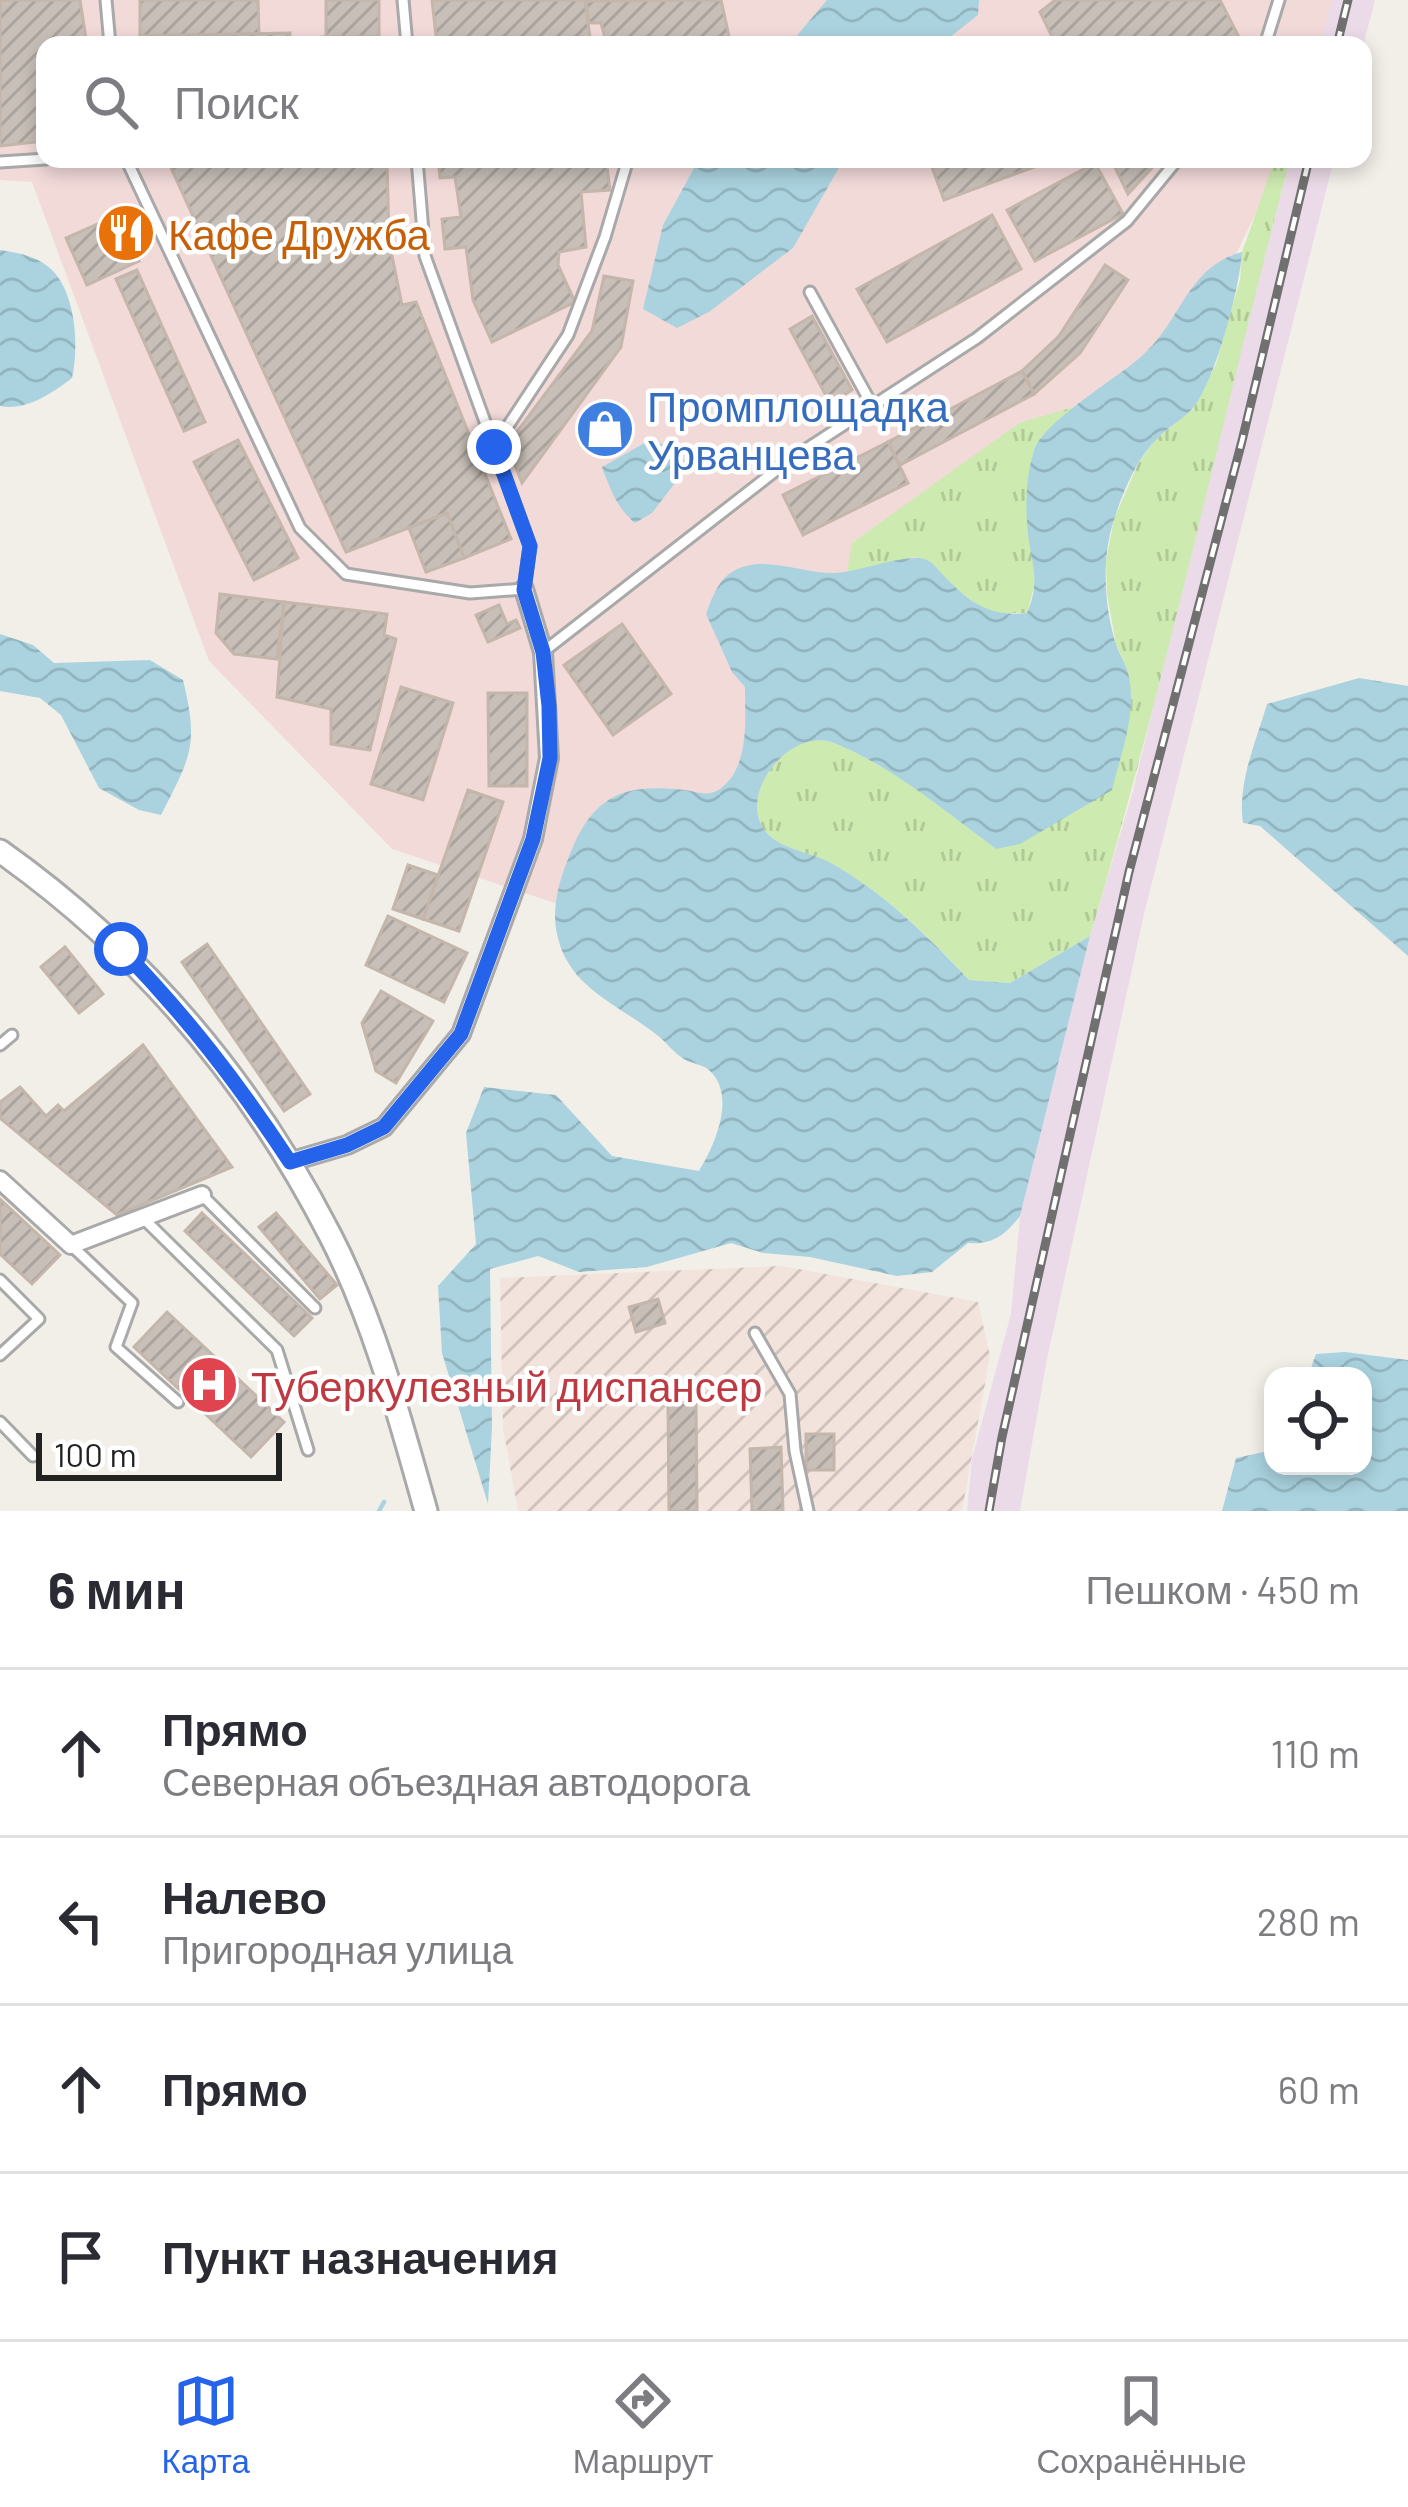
<!DOCTYPE html>
<html lang="ru">
<meta charset="utf-8">
<style>
:root{--surface:#fff;--page:#f2f2f3;--text:#2b2b33;--muted:#7c7c81;--line:#e1e1e2;--accent:#2563eb}
body{margin:0;font-family:Barlow,sans-serif;background:var(--page);color:var(--text)}
.controls{position:absolute;right:36px;bottom:36px;display:grid;overflow:hidden;border-radius:24px;box-shadow:0 6px 18px #0003}
.controls button{width:108px;height:108px;display:grid;place-items:center;padding:0;border:0;border-bottom:3px solid var(--line);background:var(--surface);color:var(--text);font:60px sans-serif}
.scale{position:absolute;left:36px;bottom:30px;width:246px;box-sizing:border-box;padding-left:12px;border:6px solid #222;border-top:0;font-size:33px;line-height:42px;white-space:nowrap;color:#222;-webkit-text-stroke:9px #fff;paint-order:stroke}
.stop{position:absolute;width:36px;height:36px;margin:-27px;border:9px solid #2563eb;border-radius:50%;background:#fff}
.stop.end{background:#2563eb;border-color:#fff;box-shadow:0 3px 12px #0008}
.list{margin:0;padding:0;list-style:none}
h2{display:flex;justify-content:space-between;align-items:center;height:156px;margin:0;padding:0 48px;font-size:51px}
h2 small{font-size:39px;font-weight:400;color:var(--muted)}
.list li{display:grid;grid-template-columns:78px 1fr auto;gap:36px;align-items:center;box-sizing:border-box;height:168px;padding:0 48px;border-top:3px solid var(--line)}
.list b{display:block;font-size:45px;white-space:nowrap}
.list p{margin:0;font-size:39px;white-space:nowrap;color:var(--muted)}
.list em{font-size:39px;font-style:normal;color:var(--muted)}
.icon{flex:none;width:66px;height:66px;fill:none;stroke:currentColor;stroke-width:2;stroke-linecap:round;stroke-linejoin:round}
.map{position:relative;flex:none;width:1408px;height:1511px;overflow:hidden}
.search{position:absolute;background:var(--surface);box-shadow:0 6px 18px #0003;left:36px;right:36px;top:36px;height:132px;display:flex;align-items:center;gap:30px;box-sizing:border-box;padding:0 42px;border-radius:24px;color:var(--muted);font-size:45px}
.sheet{height:828px;background:var(--surface)}
nav{display:flex;justify-content:space-around;align-items:center;box-sizing:border-box;height:168px;border-top:3px solid var(--line);background:var(--surface);font-size:33px;color:var(--muted)}
nav a{display:grid;justify-items:center;gap:6px}
nav .on{color:var(--accent)}
.map>svg:first-child{display:block}
.commercial{fill:#f2dad9}
.military{fill:url(#military-furrows)}
.railway{fill:#ebdbe8}
.grass{fill:url(#grass-tufts)}
.water{fill:url(#water-waves)}
.lines{fill:none;stroke-linecap:round;stroke-linejoin:round}
.stream{stroke:#aad3df;stroke-width:4.5}
.building{fill:url(#building-hatch);stroke:#c4b6ab;stroke-width:3}
.service-casing{stroke:#a9a9a9;stroke-width:15}
.minor-casing{stroke:#a9a9a9;stroke-width:22}
.tertiary-casing{stroke:#a9a9a9;stroke-width:27}
.service{stroke:#fff;stroke-width:9}
.minor{stroke:#fff;stroke-width:16}
.tertiary{stroke:#fff;stroke-width:21}
.rail-casing{stroke:#707070;stroke-width:9}
.rail{stroke:#fff;stroke-width:4.5;stroke-dasharray:14;stroke-linecap:butt}
.route{stroke:#2563eb;stroke-width:15}
.labels{text-anchor:middle;dominant-baseline:central;stroke-width:9;stroke-linejoin:round;paint-order:stroke}
.food-label{font-size:42px;fill:#c56008;stroke:#fff;text-anchor:start}
.shop-label{font-size:42px;fill:#366cbe;stroke:#fff;text-anchor:start}
.health-label{font-size:42px;fill:#be3a42;stroke:#fff;text-anchor:start}
</style>
<div class="map">
<svg width="1408" height="1511" viewBox="0 0 1408 1511">
<defs>
<pattern id="military-furrows" width="10" height="10" patternUnits="userSpaceOnUse" patternTransform="scale(3)"><rect width="10" height="10" fill="#f3e3dd"/><path d="M-1 1l2-2M0 10L10 0M9 11l2-2" fill="none" stroke="#d0c2bd"/></pattern>
<pattern id="grass-tufts" width="24" height="20" patternUnits="userSpaceOnUse" patternTransform="scale(3)"><rect width="24" height="20" fill="#cdebb0"/><path d="M3 7l-1-3M5 7V3M7 7l1-3M15 17l-1-3M17 17v-4M19 17l1-3" fill="none" stroke="#b0c997"/></pattern>
<pattern id="water-waves" width="16" height="10" patternUnits="userSpaceOnUse" patternTransform="scale(3)"><rect width="16" height="10" fill="#aad3df"/><path d="M0 5q4-4 8 0t8 0" fill="none" stroke="#92b5bf"/></pattern>
<pattern id="building-hatch" width="6" height="6" patternUnits="userSpaceOnUse" patternTransform="scale(3)"><rect width="6" height="6" fill="#c7bfb8"/><path d="M-1 1l2-2M0 6l6-6M5 7l2-2" fill="none" stroke="#aba49e"/></pattern>
</defs>
<rect width="100%" height="100%" fill="#f2efe9"/>
<!-- commercial -->
<path class="commercial" d="M0,0H1338L1325,45H45V159H1282L1200,329L734,816L591,915L392,849L209,661L32,182L0,180Z"/>
<!-- military -->
<path class="military" d="M782,1266L978,1302L990,1356L962,1511H518L503,1428L500,1278Z"/>
<!-- railway -->
<g class="railway">
<path d="M1332,0H1375L1363,46L1320,45Z"/>
<path d="M1290,159H1334L1144,914L1047,1359L1020,1511H967L972,1459L1011,1314L1020,1216L1090,936L1133,791L1225,406Z"/>
</g>
<!-- grass -->
<g class="grass">
<path d="M1275,159H1290C1222,418 1166,680 1090,936L1010,983L969,980C929,936 882,891 828,862C811,853 784,849 770,836C731,800 789,725 834,743C893,767 946,811 996,849L1128,673L1116,644L1107,594L1106,561L1114,519L1138,464L1155,440L1193,409L1216,364L1240,280L1242,252Z"/>
<path d="M1074,407L1035,446L1029,539L1037,576L1027,613H989L956,589L928,560L913,557L847,573L852,543L1019,423Z"/>
</g>
<!-- water -->
<g class="water">
<path d="M827,0H979L978,15L940,45H789Z"/>
<path d="M699,159H844L793,248L709,312L677,328L643,309L663,225Z"/>
<path d="M0,250C19,253 37,256 52,270C76,294 79,347 72,378C51,394 26,411 0,406Z"/>
<path d="M1242,252C1240,287 1215,383 1192,409C1182,420 1167,428 1157,439C1137,458 1122,494 1114,520C1101,558 1104,609 1117,647C1120,656 1126,664 1128,673C1138,711 1121,753 1112,790L1020,844L996,849C945,811 893,767 834,743C789,725 731,800 770,836C784,849 811,853 829,862C882,891 928,936 969,980L1010,983L1090,936L1020,1216C1005,1235 993,1245 968,1243L932,1272L897,1276L810,1257L763,1253L731,1243L647,1267L579,1272L538,1256L490,1269L492,1427L488,1504L442,1353L438,1286L476,1244L466,1133L484,1087L556,1095L612,1156L699,1171C715,1145 737,1095 709,1070C702,1064 692,1064 684,1059C674,1053 666,1042 657,1035C618,1004 568,988 557,934C551,907 560,878 570,854C593,795 624,783 685,790C698,792 708,797 720,789C750,767 745,720 745,687L732,672L706,614C711,600 717,583 729,574C760,551 803,575 837,573C858,572 910,552 927,560C934,563 941,574 947,579C971,604 992,617 1027,613C1039,585 1034,570 1029,542C1025,513 1025,478 1034,451C1042,422 1118,378 1143,355C1182,320 1187,267 1242,252Z"/>
<path d="M650,440L672,447L688,466L652,513L635,523C617,508 610,489 602,467Z"/>
<path d="M0,634L33,645L54,663L150,660L183,680C199,746 191,756 161,815L139,810L99,788L61,715L40,698L0,691Z"/>
<path d="M1359,678L1408,686V956L1260,826L1243,823C1237,783 1256,742 1267,704Z"/>
<path d="M1345,1352L1408,1360V1511H1222L1236,1458L1273,1450V1466H1363V1376H1308L1316,1354Z"/>
</g>
<g class="lines">
<!-- stream -->
<path class="stream" d="M379,1511L384,1502"/>
</g>
<!-- building -->
<g class="building">
<path d="M0,0H80L87,45H45V141L0,146Z"/>
<path d="M140,0H258L259,34L140,36Z"/>
<rect x="326" y="0" width="53" height="37"/>
<path d="M432,0H585L591,45H437Z"/>
<path d="M721,0L731,45H607L601,23H589L586,1Z"/>
<path d="M1055,0H1220L1243,45H1056L1040,12Z"/>
<path d="M290,33V45H141L140,36Z"/>
<path d="M321,37H379L385,38L386,45H321Z"/>
<path d="M167,159H387L389,241L402,305L416,302L511,539L464,558L447,513L346,552Z"/>
<path d="M438,159H606L610,190L581,192L586,247L559,252L558,265L575,302L492,342L473,300L466,247L445,249L442,219L461,217L455,177L440,178Z"/>
<path d="M929,159H1047L1048,162L944,200Z"/>
<path d="M1111,159H1160L1128,194Z"/>
<path d="M1095,163L1123,214L1035,261L1007,210Z"/>
<path d="M118,215L139,261L87,285L66,238Z"/>
<path d="M992,215L1021,269L887,342L857,289Z"/>
<path d="M1105,265L1128,280L1080,353L1034,394L1022,371L1059,336Z"/>
<path d="M137,270L205,422L184,431L116,279Z"/>
<path d="M604,276L633,281L621,347L522,483L507,445L592,331Z"/>
<path d="M812,316L852,390L830,403L790,329Z"/>
<path d="M1022,371L1034,394L900,465L888,442Z"/>
<path d="M238,440L298,558L254,580L194,462Z"/>
<path d="M888,442L908,483L803,535L783,495Z"/>
<path d="M447,513L464,558L426,572L409,528Z"/>
<path d="M220,594L284,602L277,659L234,654L216,633Z"/>
<path d="M284,602L387,614L384,635L396,639L370,750L331,744V709L277,697Z"/>
<path d="M499,605L507,624L516,620L520,628L488,642L476,615Z"/>
<path d="M622,624L671,694L613,735L564,665Z"/>
<path d="M401,687L453,703L423,800L371,784Z"/>
<path d="M488,693H527V786H489Z"/>
<path d="M468,790L503,802L459,931L423,919Z"/>
<path d="M408,865L438,875L423,919L393,909Z"/>
<path d="M388,916L467,953L444,1002L366,965Z"/>
<path d="M207,944L310,1094L284,1111L182,962Z"/>
<path d="M65,947L103,994L79,1013L41,967Z"/>
<path d="M381,991L433,1021L396,1083L376,1071L362,1023Z"/>
<path d="M143,1045L232,1167L117,1215L0,1118V1102L20,1087L46,1116L58,1105L64,1111Z"/>
<path d="M0,1199L60,1255L32,1284L0,1254Z"/>
<path d="M202,1213L312,1318L294,1336L185,1231Z"/>
<path d="M276,1213L337,1285L320,1299L259,1227Z"/>
<path d="M658,1299L665,1323L636,1332L629,1307Z"/>
<path d="M167,1312L284,1422L251,1457L134,1347Z"/>
<path d="M696,1402L697,1511H669L668,1403Z"/>
<rect x="806" y="1434" width="28" height="36"/>
<path d="M781,1447L783,1511H752L750,1449Z"/>
</g>
<g class="lines">
<defs>
<g id="service">
<path d="M106,0L110,45"/>
<path d="M403,0L407,45"/>
<path d="M1265,45L1279,0"/>
<path d="M126,159L300,528L346,574L470,593L524,589L530,546L425,256L417,159"/>
<path d="M0,162L46,159"/>
<path d="M810,292L873,407"/>
<path d="M494,447L568,335L605,237L628,159"/>
<path d="M543,652L788,461L977,338L1127,221L1178,159"/>
<path d="M0,1045L12,1035"/>
<path d="M202,1195L315,1308"/>
<path d="M141,1216L277,1350L308,1450"/>
<path d="M71,1245L132,1303L116,1347L178,1402"/>
<path d="M0,1280L39,1319L0,1355"/>
<path d="M755,1333L790,1394L795,1451L808,1511"/>
<path d="M0,1422L33,1456"/>
</g>
<g id="minor">
<path d="M289,1162L347,1145L384,1127L461,1034L533,839L549,758L543,652L524,589"/>
<path d="M0,1180L71,1245L202,1195"/>
</g>
<path id="tertiary" d="M0,851C141,951 251,1081 330,1235C374,1320 400,1419 426,1511"/>
</defs>
<!-- service casing -->
<use href="#service" class="service-casing"/>
<!-- minor casing -->
<use href="#minor" class="minor-casing"/>
<!-- tertiary casing -->
<use href="#tertiary" class="tertiary-casing"/>
<!-- service -->
<use href="#service" class="service"/>
<!-- minor -->
<use href="#minor" class="minor"/>
<!-- tertiary -->
<use href="#tertiary" class="tertiary"/>
<defs>
<g id="rail">
<path d="M1337,45L1348,0"/>
<path d="M989,1511L1002,1437L1129,872L1242,441L1309,159"/>
</g>
</defs>
<!-- rail casing -->
<use href="#rail" class="rail-casing"/>
<!-- rail -->
<use href="#rail" class="rail"/>
</g>
<g class="lines">
<!-- route -->
<path class="route" d="M121,949C187,1017 238,1083 290,1162L347,1145L384,1127L461,1034L533,839L550,758L549,706L543,652L524,590L530,546L494,447"/>
</g>
<!-- icons -->
<defs>
<symbol id="restaurant-disc" viewBox="-11 -11 22 22"><circle r="9.5" fill="#e8710a" stroke="#fff"/><path d="M-5-6h1v4h1v-4h1v4h1v-4h1v5L-1.5 .5V6h-2V.5L-5-1ZM5-6V6H3V1.5H1.5Q1.5-4 5-6Z" fill="#fff"/></symbol>
<symbol id="shop-disc" viewBox="-11 -11 22 22"><circle r="9.5" fill="#3f7fe0" stroke="#fff"/><path d="M-5-2.5h2.3a2.7 3.5 0 0 1 5.4 0H5L5.5 6h-11ZM-1.5-2.5h3a1.5 2.3 0 0 0-3 0Z" fill="#fff"/></symbol>
<symbol id="hospital-disc" viewBox="-11 -11 22 22"><circle r="9.5" fill="#e0444e" stroke="#fff"/><path d="M-5-5h3v3.5h4V-5h3V5h-3V1.5h-4V5h-3Z" fill="#fff"/></symbol>
</defs>
<g fill-rule="evenodd">
<use href="#restaurant-disc" x="93" y="200" width="66" height="66"/>
<use href="#shop-disc" x="572" y="396" width="66" height="66"/>
<use href="#hospital-disc" x="176" y="1352" width="66" height="66"/>
</g>
<g class="labels">
<!-- food labels -->
<g class="food-label">
<text x="168" y="233">Кафе Дружба</text>
</g>
<!-- shop labels -->
<g class="shop-label">
<text x="647" y="405">Промплощадка<tspan x="647" dy="48">Урванцева</tspan></text>
</g>
<!-- health labels -->
<g class="health-label">
<text x="251" y="1385">Туберкулезный диспансер</text>
</g>
</g>
</svg>
<div class="controls">
<button><svg class="icon" aria-label="locate" viewBox="0 0 24 24"><circle cx="12" cy="12" r="6"/><path d="M12 2v4M12 18v4M2 12h4M18 12h4"/></svg></button>
</div>
<div class="scale">100 m</div>
<div class="stop" style="left:121px;top:949px"></div>
<div class="stop end" style="left:494px;top:447px"></div>
<div class="search"><svg class="icon" aria-label="search" viewBox="0 0 24 24"><circle cx="10" cy="10" r="6"/><path d="M15 15l6 6"/></svg>Поиск</div>
</div>
<section class="sheet">
<h2>6 мин<small>Пешком · 450 m</small></h2>
<ul class="list">
<li><svg class="icon" aria-label="ahead" viewBox="0 0 24 24"><path d="M12 20V5M6 11l6-6 6 6"/></svg><div><b>Прямо</b><p>Северная объездная автодорога</p></div><em>110 m</em></li>
<li><svg class="icon" aria-label="left" viewBox="0 0 24 24"><path d="M17 20v-9H6M10 6l-5 5 5 5"/></svg><div><b>Налево</b><p>Пригородная улица</p></div><em>280 m</em></li>
<li><svg class="icon" aria-label="ahead" viewBox="0 0 24 24"><path d="M12 20V5M6 11l6-6 6 6"/></svg><div><b>Прямо</b></div><em>60 m</em></li>
<li><svg class="icon" aria-label="arrive" viewBox="0 0 24 24"><path d="M6 21V4h12l-3 4 3 4H6"/></svg><div><b>Пункт назначения</b></div></li>
</ul>
</section>
<nav>
<a class="on"><svg class="icon" aria-label="map" viewBox="0 0 24 24"><path d="M3 6l6-2 6 2 6-2v14l-6 2-6-2-6 2zM9 4v14M15 6v14"/></svg>Карта</a>
<a><svg class="icon" aria-label="directions" viewBox="0 0 24 24"><path d="M12 3l9 9-9 9-9-9zM9 14v-3h6M13 9l2 2-2 2"/></svg>Маршрут</a>
<a><svg class="icon" aria-label="saved" viewBox="0 0 24 24"><path d="M7 4h10v16l-5-4-5 4z"/></svg>Сохранённые</a>
</nav>
